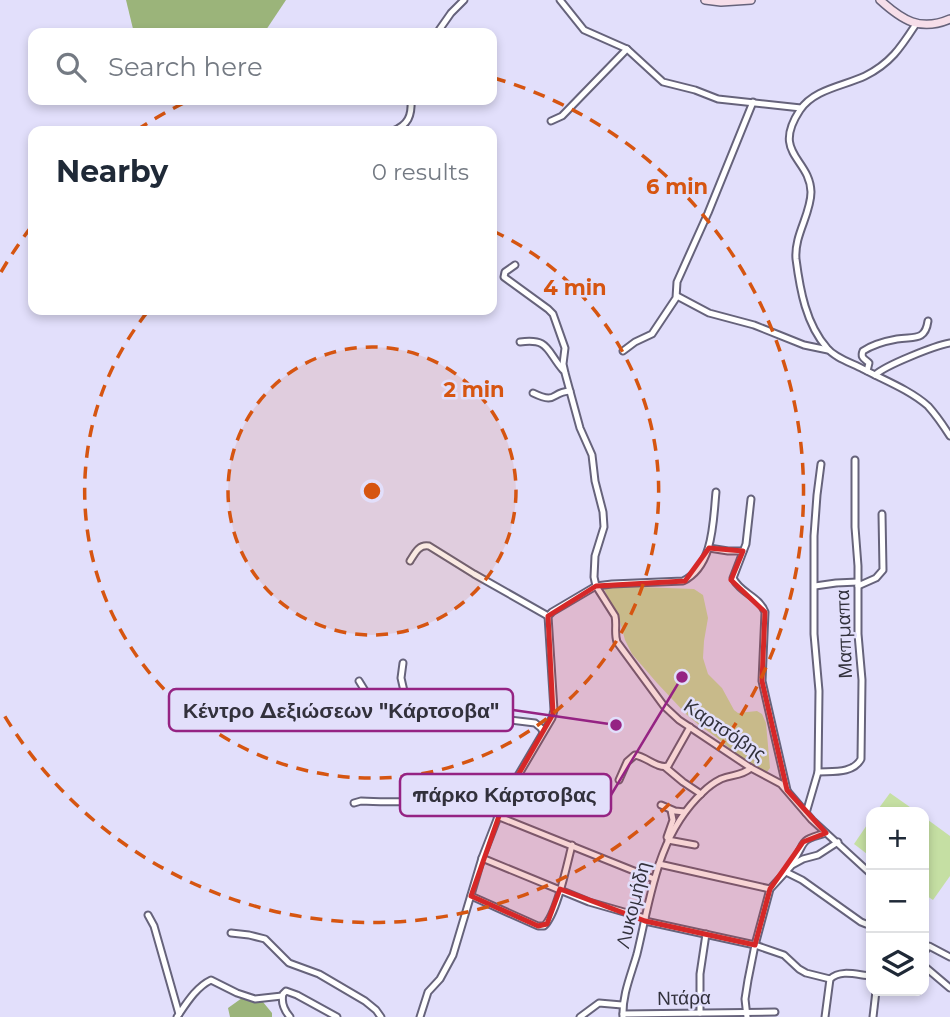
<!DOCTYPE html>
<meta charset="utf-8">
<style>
:root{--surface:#fff;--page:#f2f2f3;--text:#1f2937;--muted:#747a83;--line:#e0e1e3}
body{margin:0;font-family:Montserrat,sans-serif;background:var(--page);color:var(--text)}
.controls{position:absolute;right:21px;bottom:21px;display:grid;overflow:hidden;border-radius:14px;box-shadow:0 4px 10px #0003}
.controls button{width:63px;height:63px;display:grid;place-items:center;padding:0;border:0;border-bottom:2px solid var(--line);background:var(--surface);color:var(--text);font:35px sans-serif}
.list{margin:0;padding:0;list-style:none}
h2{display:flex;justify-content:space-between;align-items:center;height:91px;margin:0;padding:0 28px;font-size:30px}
h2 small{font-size:23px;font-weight:400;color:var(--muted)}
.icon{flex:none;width:38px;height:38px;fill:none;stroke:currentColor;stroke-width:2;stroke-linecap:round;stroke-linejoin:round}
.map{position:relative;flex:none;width:950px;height:1017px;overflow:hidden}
.search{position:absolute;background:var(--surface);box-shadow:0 4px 10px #0003;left:28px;top:28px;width:469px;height:77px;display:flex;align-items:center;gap:18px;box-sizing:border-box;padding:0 24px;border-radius:14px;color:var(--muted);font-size:26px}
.panel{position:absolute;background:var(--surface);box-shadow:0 4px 10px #0003;left:28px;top:126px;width:469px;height:189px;border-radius:14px}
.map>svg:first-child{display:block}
.green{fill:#c5dfa3}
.forest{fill:#9bb47a}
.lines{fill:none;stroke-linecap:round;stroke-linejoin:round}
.street-casing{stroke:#66637b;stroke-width:9}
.secondary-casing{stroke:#66637b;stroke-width:10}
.street{stroke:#fff;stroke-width:5}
.secondary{stroke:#f6dee9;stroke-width:7}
.marked{fill:#d62828;fill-opacity:0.2;stroke:#d62828;stroke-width:5;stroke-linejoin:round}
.ring{fill:none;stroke:#d65511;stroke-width:3.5;stroke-dasharray:12 9}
.labels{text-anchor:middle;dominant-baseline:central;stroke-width:5;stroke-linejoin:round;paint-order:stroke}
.street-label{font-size:19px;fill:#32313c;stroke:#e2dffb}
.centre{fill:#d65511;stroke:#e2dffb;stroke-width:3.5}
.ring-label{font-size:21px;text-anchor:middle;font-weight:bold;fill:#d65511;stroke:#e2dffb;stroke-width:5;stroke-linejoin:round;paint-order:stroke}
.leader{fill:none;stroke:#952383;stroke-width:2.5}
.callout-dot{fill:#952383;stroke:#e2dffb;stroke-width:2.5}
.callout{fill:#e2dffb;stroke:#952383;stroke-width:2.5}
.callout-label{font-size:21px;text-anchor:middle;font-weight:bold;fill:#32313c}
</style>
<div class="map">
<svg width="950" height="1017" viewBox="0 0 950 1017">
<rect width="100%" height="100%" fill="#e2dffb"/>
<!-- green -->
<g class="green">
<path d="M611,586L694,589L703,595L708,618L704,641L703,658L708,674L722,688L734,710L738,713L757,711L762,714L766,723L770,768L767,772L757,768L739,756L716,737L699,725L687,715L657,683L632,654L625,640L620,622L604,589Z"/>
<path d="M890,793L917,812H876Z"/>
<path d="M924,817L950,836V876L933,900L924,894Z"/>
<path d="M871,819V857L854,844Z"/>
</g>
<!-- forest -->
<g class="forest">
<path d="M126,0H286L264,33H134Z"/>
<path d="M242,998L254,1002H263L272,1013V1017H230L228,1008Z"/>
</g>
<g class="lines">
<defs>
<g id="street">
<path d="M560,0L584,30L627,49L663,82L695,90L718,99L801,108"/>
<path d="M916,24C901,47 891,63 865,76C844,86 814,89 800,110C771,154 810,158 811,192C811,214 794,235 796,259C800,290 806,324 827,348C835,358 852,363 863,369C884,380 910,390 928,406C936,415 943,425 950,436"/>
<path d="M437,33L451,13L464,0"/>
<path d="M551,121L562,116L627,49"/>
<path d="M393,131C408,125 412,116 411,100"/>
<path d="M515,265L505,272L504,277L548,309L553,314L565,348L563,364L565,373L580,428L592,455L595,481L603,512L604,527L595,556L594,577L596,586L615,616C617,625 614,633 617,642L664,706L679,720L751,768L781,784L812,820L871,874"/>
<path d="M677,296L709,313L754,325L804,345L828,350"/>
<path d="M520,342C549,338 546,350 563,370"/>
<path d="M623,351L635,342L652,334L676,298L677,282L708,213L753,102"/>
<path d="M867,371L869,363C865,359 860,358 863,351C872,345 886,341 897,339C913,336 925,342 928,321"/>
<path d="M875,375C886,365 934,346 950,343"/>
<path d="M533,393C558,405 550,392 570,391"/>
<path d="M751,499L746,544L733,578C740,593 759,596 765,612L762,681L787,790"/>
<path d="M709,548L728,551H743"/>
<path d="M410,561C415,553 419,544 429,546L474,574L548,616"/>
<path d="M815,586L836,583L858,582"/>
<path d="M858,586L876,578L883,570L882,514"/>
<path d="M403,663L401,678L407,704"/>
<path d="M359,681L367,694L376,698L461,714L535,723L541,728L543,732"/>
<path d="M374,720L381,699"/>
<path d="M665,767L683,782L701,794"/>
<path d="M818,772C832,771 853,774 861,759L862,680L858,634V566L855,527V460"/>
<path d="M619,780L627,762L635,755C647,757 657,769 668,766L690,727"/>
<path d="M354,803L361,801C408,804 456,797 502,803"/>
<path d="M661,805L675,811L685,812"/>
<path d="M806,813L818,772L819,691L814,634V536L817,495L821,464"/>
<path d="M497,816L654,879"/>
<path d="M667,837L673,820L671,810"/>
<path d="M668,840L695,845"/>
<path d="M482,858L589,902L645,918"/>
<path d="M793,862C807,840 798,841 826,833"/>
<path d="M659,864L770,889"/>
<path d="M786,872L802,880L861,922L866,924H871"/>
<path d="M471,896L538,926H544C557,914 567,864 572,845"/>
<path d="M148,915L154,926L179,1014"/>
<path d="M645,921L755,945L784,955L799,969L806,973L830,979C841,969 857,975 871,976"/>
<path d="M231,933L249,935L265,939L289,963L319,974L365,1001L376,1010L381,1017"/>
<path d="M924,952L929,946L950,957"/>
<path d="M924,966L950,988"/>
<path d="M700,1013V974L706,934"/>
<path d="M623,1014L775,1012"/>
<path d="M177,1017C186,1004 196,987 211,980L237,993L255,999L282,996"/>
<path d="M290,1017C284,1010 281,1002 283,994L286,991L297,995L337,1017"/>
<path d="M420,1017L428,992L440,979L453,955L482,858L506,796L552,718L554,710L548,616L552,612L596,586L612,584L683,581C714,566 713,521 716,492"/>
<path d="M580,1017L599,1003L622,1005"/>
<path d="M623,1017C622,995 631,975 637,954C651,896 657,835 703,792C708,787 715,782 721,779C732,774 740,777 751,768"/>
<path d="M747,1017L745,999L748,980L755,945L770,889L792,865L803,859L818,855L838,842"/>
<path d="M825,1017L830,979"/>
<path d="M873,1017L876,991"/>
</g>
<g id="secondary">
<path d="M705,0L721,2L751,0"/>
<path d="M880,0C902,20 920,32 950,19"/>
</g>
</defs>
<!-- street casing -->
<use href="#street" class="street-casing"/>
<!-- secondary casing -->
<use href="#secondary" class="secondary-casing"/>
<!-- street -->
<use href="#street" class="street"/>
<!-- secondary -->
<use href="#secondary" class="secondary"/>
</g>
<!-- marked area -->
<path class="marked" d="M709,548L743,551L731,580L765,612L762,681L787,790L826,833L803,842L770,889L755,945L645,921L560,889L547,924L538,926L471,896L506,796L553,714L548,616L596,586L685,581Z"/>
<!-- distance rings -->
<circle cx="372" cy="491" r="144" fill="#d65511" fill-opacity=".12"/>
<g class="ring">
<circle cx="372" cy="491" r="144"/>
<path d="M493 231A287 287 0 1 1 149 310"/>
<path d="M1 272A431 431 0 0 1 32 226M137 130A431 431 0 0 1 190 100M494 78A431 431 0 1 1 1 710"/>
</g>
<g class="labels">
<!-- street labels -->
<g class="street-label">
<text transform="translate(844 634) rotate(-92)">Μαπμαπα</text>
<text transform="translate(725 730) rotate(34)">Καρτσόβης</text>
<text transform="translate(633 905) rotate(-76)">Λυκομήδη</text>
<text transform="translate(684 998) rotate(-1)">Ντάρα</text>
</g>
</g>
<circle cx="372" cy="491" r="10" class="centre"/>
<g class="ring-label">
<text x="677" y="194">6 min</text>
<text x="575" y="295">4 min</text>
<text x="474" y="397">2 min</text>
</g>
<!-- callouts -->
<path class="leader" d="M616 725L513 710M682 677L611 795"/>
<g class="callout-dot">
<circle cx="616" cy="725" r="7"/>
<circle cx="682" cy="677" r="7"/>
</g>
<g class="callout">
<rect x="169" y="689" width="344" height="42" rx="7"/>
<rect x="400" y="774" width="211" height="42" rx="7"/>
</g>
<g class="callout-label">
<text x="341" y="718">Κέντρο Δεξιώσεων "Κάρτσοβα"</text>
<text x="505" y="802">πάρκο Κάρτσοβας</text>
</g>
</svg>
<div class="controls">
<button>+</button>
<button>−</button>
<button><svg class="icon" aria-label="layers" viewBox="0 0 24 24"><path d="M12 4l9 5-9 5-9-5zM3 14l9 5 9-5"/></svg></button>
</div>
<div class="search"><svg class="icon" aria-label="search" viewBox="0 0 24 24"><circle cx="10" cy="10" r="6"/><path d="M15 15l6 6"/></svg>Search here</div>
<section class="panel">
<h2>Nearby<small>0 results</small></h2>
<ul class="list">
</ul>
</section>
</div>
